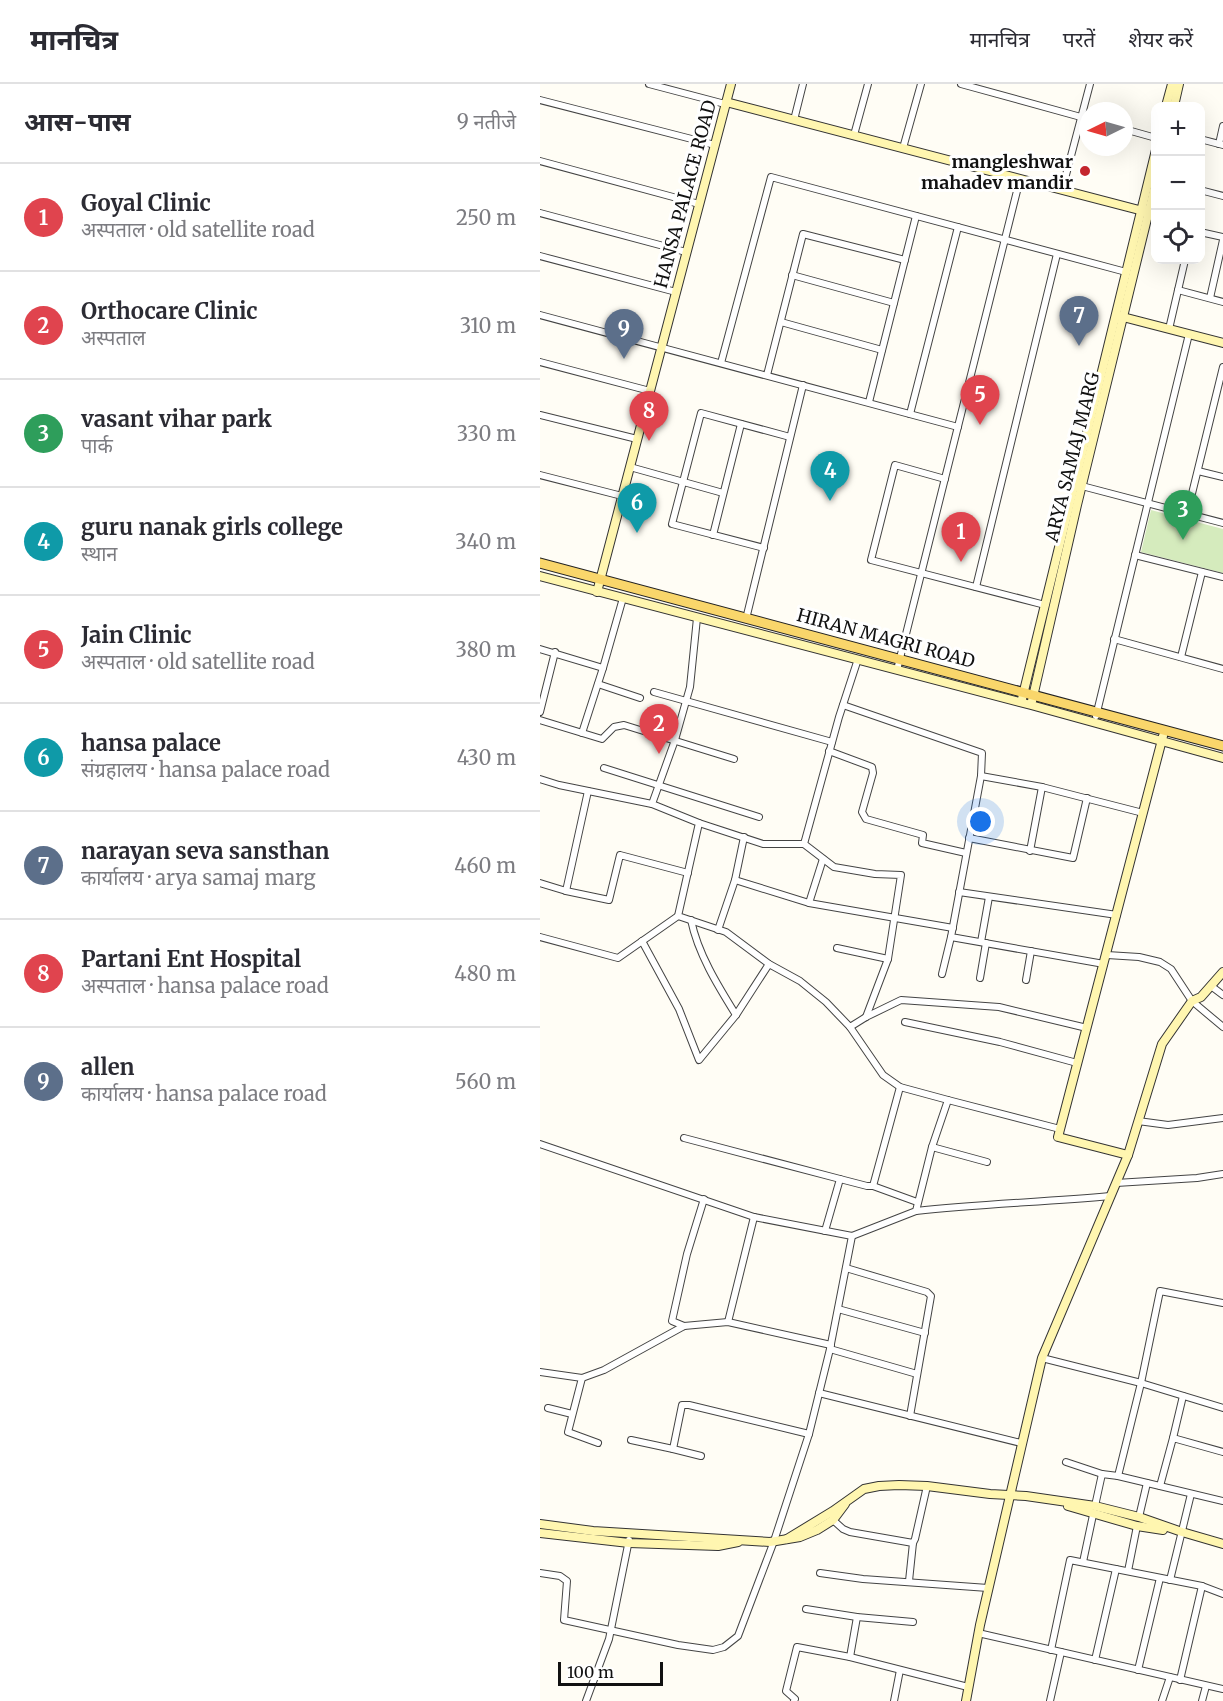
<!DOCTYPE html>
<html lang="hi">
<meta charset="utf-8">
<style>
:root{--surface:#fff;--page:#f2f2f3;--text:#2b2b33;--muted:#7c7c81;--line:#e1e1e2;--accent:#db2777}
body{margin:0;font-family:Merriweather,"Noto Sans Devanagari",serif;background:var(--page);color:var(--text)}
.controls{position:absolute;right:18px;top:18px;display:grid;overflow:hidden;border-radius:12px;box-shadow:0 6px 24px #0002}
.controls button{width:54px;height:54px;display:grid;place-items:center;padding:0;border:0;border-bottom:2px solid var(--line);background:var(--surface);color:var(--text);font:30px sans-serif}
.compass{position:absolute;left:539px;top:18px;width:54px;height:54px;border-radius:50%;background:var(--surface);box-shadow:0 6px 24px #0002;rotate:265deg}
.scale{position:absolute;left:18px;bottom:15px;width:105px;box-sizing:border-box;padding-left:6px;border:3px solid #111;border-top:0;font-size:16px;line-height:21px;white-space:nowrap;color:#111;-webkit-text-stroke:4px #fff;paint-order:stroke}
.you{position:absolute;left:441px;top:738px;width:21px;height:21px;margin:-15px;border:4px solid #fff;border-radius:50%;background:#1a73e8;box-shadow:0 0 0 9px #1a73e833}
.badge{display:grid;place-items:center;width:39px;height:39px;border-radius:50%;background:var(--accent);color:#fff;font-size:20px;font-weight:700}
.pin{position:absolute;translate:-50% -50px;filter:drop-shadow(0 2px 3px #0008)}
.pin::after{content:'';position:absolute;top:32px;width:21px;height:18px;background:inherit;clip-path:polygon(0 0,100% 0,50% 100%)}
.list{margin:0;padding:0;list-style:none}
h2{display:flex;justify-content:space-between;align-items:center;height:78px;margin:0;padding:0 24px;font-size:26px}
h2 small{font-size:20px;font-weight:400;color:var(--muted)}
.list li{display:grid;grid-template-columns:39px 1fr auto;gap:18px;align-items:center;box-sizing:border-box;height:108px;padding:0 24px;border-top:2px solid var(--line)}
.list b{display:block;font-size:22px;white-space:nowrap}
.list p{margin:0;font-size:20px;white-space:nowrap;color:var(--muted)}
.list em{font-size:20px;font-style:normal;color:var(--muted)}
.icon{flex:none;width:33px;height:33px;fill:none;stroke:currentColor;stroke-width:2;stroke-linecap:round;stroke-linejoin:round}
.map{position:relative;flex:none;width:683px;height:1617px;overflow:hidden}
header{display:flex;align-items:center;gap:36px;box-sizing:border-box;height:84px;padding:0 30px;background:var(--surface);border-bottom:2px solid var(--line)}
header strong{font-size:28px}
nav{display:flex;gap:33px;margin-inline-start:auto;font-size:21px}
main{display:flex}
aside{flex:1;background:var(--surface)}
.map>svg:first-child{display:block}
.green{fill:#d5ebbd}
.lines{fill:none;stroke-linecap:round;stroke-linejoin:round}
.street-casing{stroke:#444;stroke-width:8}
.secondary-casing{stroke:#333;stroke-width:10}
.primary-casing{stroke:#222;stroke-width:11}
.street{stroke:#fff;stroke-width:6}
.secondary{stroke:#fff6b0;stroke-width:8}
.primary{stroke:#f9d66b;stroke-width:9}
.poi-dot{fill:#c4262e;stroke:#fff;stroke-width:2}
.labels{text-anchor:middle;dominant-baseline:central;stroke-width:6;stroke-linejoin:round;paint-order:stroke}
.poi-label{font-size:18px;font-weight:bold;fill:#111;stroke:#fff;text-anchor:end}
.street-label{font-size:18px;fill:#111;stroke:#fff}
</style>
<header>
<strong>मानचित्र</strong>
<nav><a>मानचित्र</a><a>परतें</a><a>शेयर करें</a></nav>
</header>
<main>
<aside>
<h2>आस-पास<small>9 नतीजे</small></h2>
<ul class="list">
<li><span class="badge" style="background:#e0444e">1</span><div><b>Goyal Clinic</b><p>अस्पताल · old satellite road</p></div><em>250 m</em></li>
<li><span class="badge" style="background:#e0444e">2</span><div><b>Orthocare Clinic</b><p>अस्पताल</p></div><em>310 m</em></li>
<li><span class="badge" style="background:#2e9e5b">3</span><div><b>vasant vihar park</b><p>पार्क</p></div><em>330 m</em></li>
<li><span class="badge" style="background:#0f9aa8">4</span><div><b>guru nanak girls college</b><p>स्थान</p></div><em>340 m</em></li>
<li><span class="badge" style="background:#e0444e">5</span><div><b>Jain Clinic</b><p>अस्पताल · old satellite road</p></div><em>380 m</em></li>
<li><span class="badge" style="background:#0f9aa8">6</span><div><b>hansa palace</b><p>संग्रहालय · hansa palace road</p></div><em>430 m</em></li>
<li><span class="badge" style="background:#5c6f8a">7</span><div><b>narayan seva sansthan</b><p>कार्यालय · arya samaj marg</p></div><em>460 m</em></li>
<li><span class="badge" style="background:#e0444e">8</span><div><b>Partani Ent Hospital</b><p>अस्पताल · hansa palace road</p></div><em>480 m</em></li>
<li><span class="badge" style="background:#5c6f8a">9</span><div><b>allen</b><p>कार्यालय · hansa palace road</p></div><em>560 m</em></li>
</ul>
</aside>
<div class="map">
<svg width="683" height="1617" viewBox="0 0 683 1617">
<rect width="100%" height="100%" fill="#fffdf5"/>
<!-- green -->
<path class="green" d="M611,426L683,445V489L601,468Z"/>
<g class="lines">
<defs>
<g id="street">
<path d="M109,0L185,20"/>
<path d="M421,0L548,35"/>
<path d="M0,16L175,61"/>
<path d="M254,36L263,0"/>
<path d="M584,45L616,54"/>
<path d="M314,51L328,0"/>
<path d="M660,55L683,61"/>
<path d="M679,60L683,42"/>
<path d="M363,64L381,0"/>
<path d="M0,77L159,120"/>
<path d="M522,106L550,0"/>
<path d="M660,106L683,112"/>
<path d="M0,129L146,168"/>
<path d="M660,148L683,153"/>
<path d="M0,172L136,208"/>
<path d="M252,191L354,219"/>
<path d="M638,206L683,218"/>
<path d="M670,214L683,156"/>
<path d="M0,231L418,343"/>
<path d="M241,238L342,266"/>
<path d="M629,245L645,176"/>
<path d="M0,278L110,307"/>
<path d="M181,279L231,93L586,188"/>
<path d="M227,291L263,150L365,176"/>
<path d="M329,318L376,132"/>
<path d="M370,330L418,143"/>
<path d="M0,331L97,355"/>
<path d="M90,383L183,409"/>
<path d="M658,387L683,393"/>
<path d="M0,391L82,412"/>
<path d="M405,395L355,381L331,476L505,521"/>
<path d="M538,401L683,439"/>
<path d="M647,430L683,283"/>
<path d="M173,451L201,340"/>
<path d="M224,464L132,440L161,329L250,353"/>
<path d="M595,471L683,493"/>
<path d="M436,503L517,170"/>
<path d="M157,534L150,603L135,656L112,720L159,739L138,832L186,848L229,880L260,897L286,918L310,943L326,933L361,916L459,923L547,944"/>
<path d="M206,535L263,301"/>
<path d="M574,555L683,585"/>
<path d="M0,565L63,584"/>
<path d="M641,573L662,488"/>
<path d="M318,575L299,633L264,760L294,783L335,790L361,791L348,875L326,933"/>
<path d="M357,586L480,95"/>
<path d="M58,600L100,614"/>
<path d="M114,608L292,658"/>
<path d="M303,621L442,669L441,692L411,853L564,880"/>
<path d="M0,628L15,568"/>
<path d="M556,632L649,250"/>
<path d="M0,636L62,655L74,643L84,641L194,675"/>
<path d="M42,649L63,584L83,514"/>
<path d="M289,667L332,683L333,689L322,728L326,735L383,751L382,759L426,769"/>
<path d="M64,684L219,733"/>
<path d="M441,692L502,703L603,729"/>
<path d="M0,695L19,701L112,720"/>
<path d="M159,739L223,760H264"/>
<path d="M429,754L533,774L547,714"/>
<path d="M490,767L502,703"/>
<path d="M195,796L269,819L413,844"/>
<path d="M0,799L26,807L48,707"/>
<path d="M26,807L69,816L80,771L148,789"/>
<path d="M419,808L577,831"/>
<path d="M269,819L283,775"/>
<path d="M151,836C158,870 178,902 196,931"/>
<path d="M178,846L195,796L204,753"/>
<path d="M0,853L78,874L138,832"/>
<path d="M102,857L139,925L159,976L196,931L229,880"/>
<path d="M441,858L449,813"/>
<path d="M297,864L348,875"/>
<path d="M567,871L599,873L620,878L631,885L652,917L683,943"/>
<path d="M402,890L411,853"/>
<path d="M440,894L446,859"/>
<path d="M486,896L491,867"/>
<path d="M671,902L683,911"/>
<path d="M365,938L460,958L537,979"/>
<path d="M310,943L343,991L360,1003L408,1016"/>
<path d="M598,1037L628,1041L683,1034"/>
<path d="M144,1054L300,1095L327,1102H333L377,1118"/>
<path d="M0,1060L214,1133L312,1152L376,1127L392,1063L408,1016L520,1045"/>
<path d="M392,1063L447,1078"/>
<path d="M576,1099L657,1094L683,1090"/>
<path d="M333,1102L360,1003"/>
<path d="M376,1127C440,1120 505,1118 570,1112"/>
<path d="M285,1147L300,1095"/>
<path d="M306,1184L387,1208L391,1212L370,1332"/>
<path d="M298,1225L385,1249"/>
<path d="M188,1238L214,1133"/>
<path d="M144,1242L132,1237L147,1170L164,1115"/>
<path d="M290,1265L377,1290"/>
<path d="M502,1274L601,1299L620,1207L683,1219"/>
<path d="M0,1288L42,1294L64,1286L144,1242L188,1238L291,1261"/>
<path d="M42,1294L28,1348L58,1359"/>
<path d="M279,1309L481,1359"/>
<path d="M8,1324L32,1330"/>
<path d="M633,1354L643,1312"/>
<path d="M91,1356L133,1365"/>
<path d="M161,1372L133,1365L142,1321H149L269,1350"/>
<path d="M526,1378L562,1390"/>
<path d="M578,1392L683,1417"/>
<path d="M620,1402L633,1354L683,1368"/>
<path d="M555,1422L562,1390L578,1392L601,1299L683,1324"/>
<path d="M599,1433L607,1399"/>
<path d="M293,1436L303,1445L310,1448L373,1459"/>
<path d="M543,1478L553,1431"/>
<path d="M588,1487L597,1442"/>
<path d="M0,1489L20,1492L27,1497L24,1536L138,1561L173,1566L184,1563L198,1552L234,1457L269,1350L290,1265L312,1152"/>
<path d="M280,1489L323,1495L448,1504"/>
<path d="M630,1496L651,1410"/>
<path d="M369,1497L373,1459L375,1455L387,1402"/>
<path d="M266,1525L317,1533L373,1538"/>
<path d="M438,1549L683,1605"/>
<path d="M511,1566L530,1476L662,1502L683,1510"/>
<path d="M310,1573L317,1533"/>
<path d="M555,1576L576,1485"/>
<path d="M598,1586L620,1494"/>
<path d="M640,1596L662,1502"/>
<path d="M46,1617L69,1555L89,1456"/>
<path d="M254,1617L255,1615L246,1607L257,1563L310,1573L428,1603"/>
<path d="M354,1617L360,1586"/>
<path d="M510,1617L521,1568"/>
<path d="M622,1617L630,1593"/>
<path d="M662,1617L666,1602"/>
</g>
<g id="secondary">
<path d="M186,18L603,127"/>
<path d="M626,22L632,0"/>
<path d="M634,22L639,0"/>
<path d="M579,232L683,259"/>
<path d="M0,492L491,621L683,674"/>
<path d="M57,508L191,0"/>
<path d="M482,615L616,66"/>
<path d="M492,617L537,421L616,98"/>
<path d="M588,1071L518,1053L623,652"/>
<path d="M528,1422L597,1442L623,1446"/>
<path d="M0,1440L53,1447L230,1458L260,1453L277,1446L293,1436L305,1420"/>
<path d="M0,1449L89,1459L178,1462L198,1458"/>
<path d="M247,1455L293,1427L324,1405L339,1402L359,1401L387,1402L450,1410L486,1412L555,1422L599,1433L642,1448L683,1460"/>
<path d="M426,1617L440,1541L502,1274L588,1071L622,960L652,917L661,913L683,888"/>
</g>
<path id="primary" d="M0,479L683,662"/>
</defs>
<!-- street casing -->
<use href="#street" class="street-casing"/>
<!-- secondary casing -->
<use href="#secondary" class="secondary-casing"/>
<!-- primary casing -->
<use href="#primary" class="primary-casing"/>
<!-- street -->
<use href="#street" class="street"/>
<!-- secondary -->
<use href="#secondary" class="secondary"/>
<!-- primary -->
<use href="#primary" class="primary"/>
</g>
<!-- markers -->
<circle class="poi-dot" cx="545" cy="87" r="6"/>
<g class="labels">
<!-- poi labels -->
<g class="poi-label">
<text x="533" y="77">mangleshwar<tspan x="533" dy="21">mahadev mandir</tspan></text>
</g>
<!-- street labels -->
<g class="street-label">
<text transform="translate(145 110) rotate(-75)">HANSA PALACE ROAD</text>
<text transform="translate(532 373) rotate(-76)">ARYA SAMAJ MARG</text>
<text transform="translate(346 554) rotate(15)">HIRAN MAGRI ROAD</text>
</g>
</g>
</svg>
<div class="controls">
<button>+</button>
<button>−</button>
<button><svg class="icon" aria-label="locate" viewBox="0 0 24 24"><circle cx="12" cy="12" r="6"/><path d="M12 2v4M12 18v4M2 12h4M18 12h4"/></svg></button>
</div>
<svg class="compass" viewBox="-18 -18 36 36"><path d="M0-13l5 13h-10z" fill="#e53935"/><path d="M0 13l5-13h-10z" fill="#7c7c81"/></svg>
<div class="scale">100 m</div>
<div class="you"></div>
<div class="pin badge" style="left:421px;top:478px;background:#e0444e">1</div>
<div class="pin badge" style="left:119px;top:670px;background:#e0444e">2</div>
<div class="pin badge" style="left:643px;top:456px;background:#2e9e5b">3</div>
<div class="pin badge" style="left:290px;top:417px;background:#0f9aa8">4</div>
<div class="pin badge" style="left:440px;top:341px;background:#e0444e">5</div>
<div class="pin badge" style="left:97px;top:449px;background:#0f9aa8">6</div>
<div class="pin badge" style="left:539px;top:262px;background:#5c6f8a">7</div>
<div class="pin badge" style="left:109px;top:357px;background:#e0444e">8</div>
<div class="pin badge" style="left:84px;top:275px;background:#5c6f8a">9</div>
</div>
</main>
